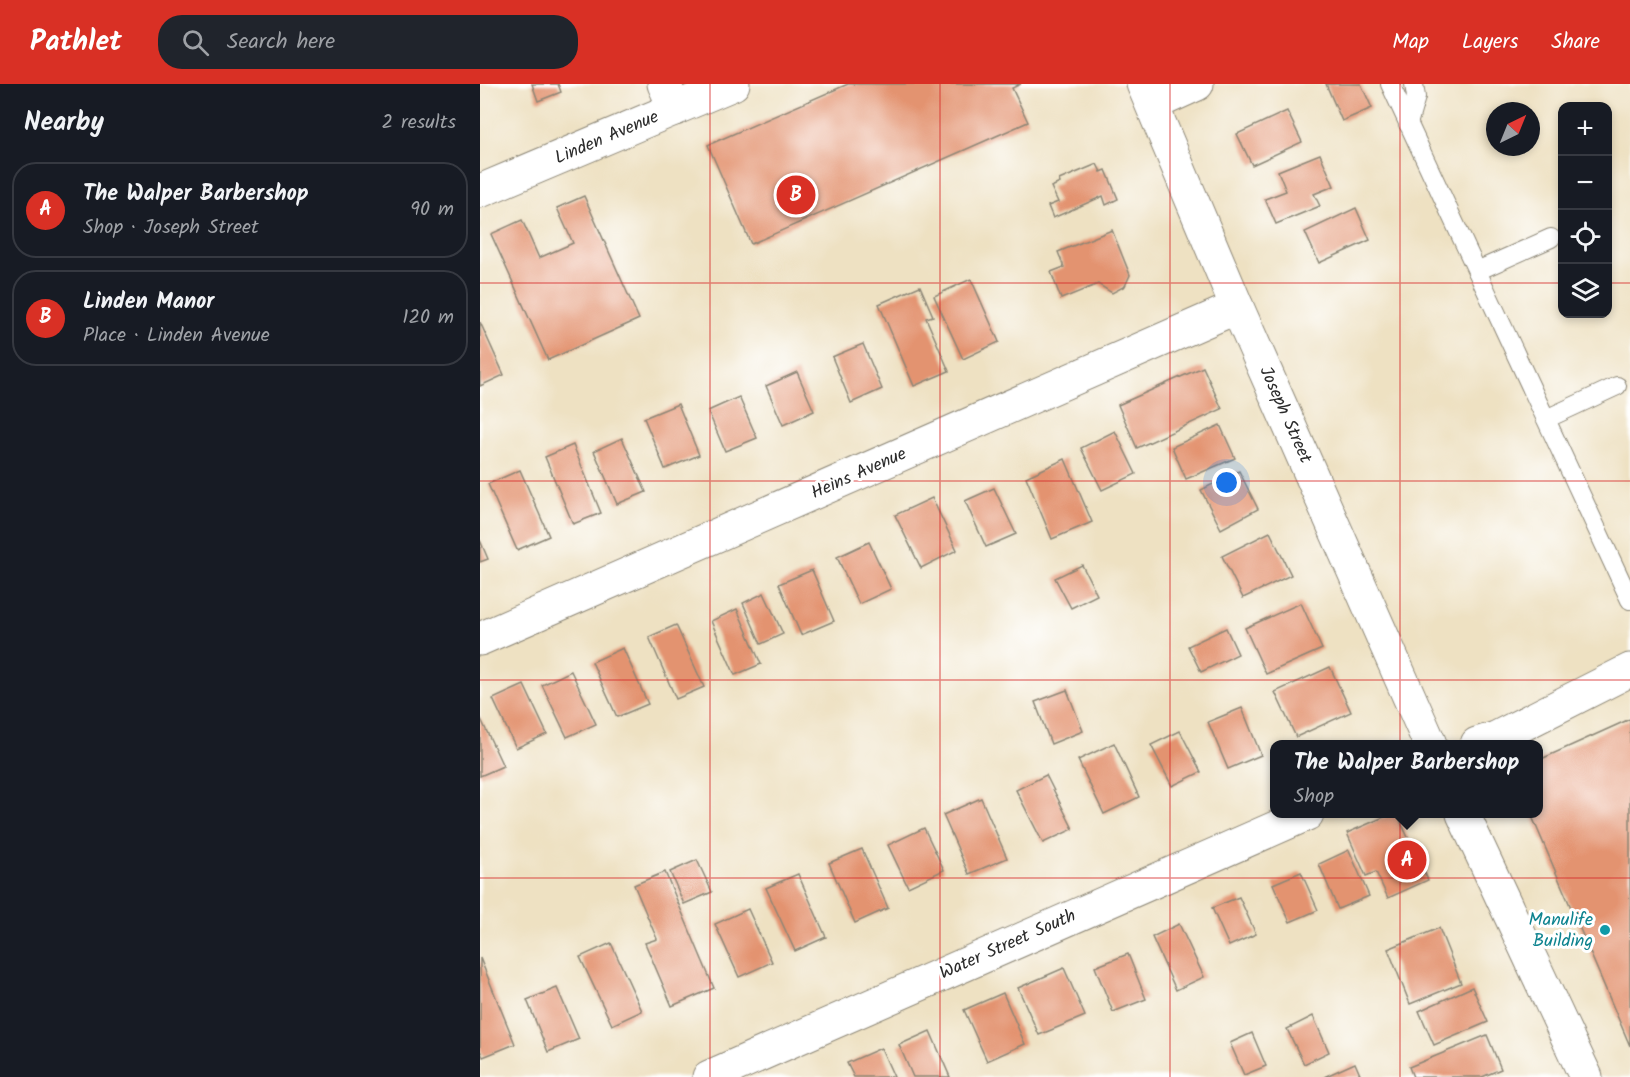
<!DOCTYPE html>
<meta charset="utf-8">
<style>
:root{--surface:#171b24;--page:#20242c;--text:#f1f3f6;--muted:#9ea1a6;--line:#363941;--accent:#d93025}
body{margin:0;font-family:Kalam,sans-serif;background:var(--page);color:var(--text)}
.controls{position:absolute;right:18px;top:18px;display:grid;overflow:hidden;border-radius:12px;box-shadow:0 3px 9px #0003}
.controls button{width:54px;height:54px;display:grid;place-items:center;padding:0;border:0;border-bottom:2px solid var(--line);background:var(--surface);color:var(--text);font:30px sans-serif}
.compass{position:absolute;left:1006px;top:18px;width:54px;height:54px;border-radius:50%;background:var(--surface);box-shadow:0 3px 9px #0003;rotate:43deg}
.you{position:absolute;left:747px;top:399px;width:21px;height:21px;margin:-15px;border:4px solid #fff;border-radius:50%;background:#1a73e8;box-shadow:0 0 0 9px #1a73e833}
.badge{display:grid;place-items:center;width:39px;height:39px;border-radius:50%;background:var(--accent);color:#fff;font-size:20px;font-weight:700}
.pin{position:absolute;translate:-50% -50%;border:3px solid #fff;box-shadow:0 2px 6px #0006}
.popup{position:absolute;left:790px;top:656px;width:273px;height:78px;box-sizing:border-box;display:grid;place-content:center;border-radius:12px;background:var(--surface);filter:drop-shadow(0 2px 4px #0005);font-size:20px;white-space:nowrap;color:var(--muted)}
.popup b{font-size:22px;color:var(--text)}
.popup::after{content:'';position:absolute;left:50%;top:100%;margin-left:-12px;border:12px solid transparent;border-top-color:var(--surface)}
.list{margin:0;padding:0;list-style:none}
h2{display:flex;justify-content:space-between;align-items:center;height:78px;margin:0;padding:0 24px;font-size:26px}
h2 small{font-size:20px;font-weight:400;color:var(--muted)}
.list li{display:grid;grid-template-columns:39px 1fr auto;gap:18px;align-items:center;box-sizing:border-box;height:96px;margin:0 12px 12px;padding:0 12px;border:2px solid var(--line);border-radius:24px}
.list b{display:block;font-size:22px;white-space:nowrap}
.list p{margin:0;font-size:20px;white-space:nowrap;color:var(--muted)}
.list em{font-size:20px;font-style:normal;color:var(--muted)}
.icon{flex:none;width:33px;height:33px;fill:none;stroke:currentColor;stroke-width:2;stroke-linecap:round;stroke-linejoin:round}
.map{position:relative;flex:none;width:1150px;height:993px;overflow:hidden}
header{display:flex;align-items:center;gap:36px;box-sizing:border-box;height:84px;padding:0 30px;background:var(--accent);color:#fff}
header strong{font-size:28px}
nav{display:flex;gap:33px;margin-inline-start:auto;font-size:21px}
.search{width:420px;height:54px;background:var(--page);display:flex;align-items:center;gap:15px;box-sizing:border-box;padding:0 21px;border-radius:24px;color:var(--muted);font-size:22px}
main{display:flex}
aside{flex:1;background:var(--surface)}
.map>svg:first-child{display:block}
.building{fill:#e3936f}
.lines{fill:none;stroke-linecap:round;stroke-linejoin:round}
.lane-casing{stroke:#8c8676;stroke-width:20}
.street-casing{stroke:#8c8676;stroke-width:35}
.secondary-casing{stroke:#8c8676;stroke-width:35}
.lane{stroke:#fff;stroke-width:18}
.street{stroke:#fff;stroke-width:33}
.secondary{stroke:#fff;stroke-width:33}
.grid{fill:none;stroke:#d62828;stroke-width:1.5;stroke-opacity:0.55}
.culture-dot{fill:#0f9aa8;stroke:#fff;stroke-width:2}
.labels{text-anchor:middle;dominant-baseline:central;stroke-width:6;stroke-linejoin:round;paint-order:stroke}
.street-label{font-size:18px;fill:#2b2b2b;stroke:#fff}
.culture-label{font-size:18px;fill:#0d838f;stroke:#fff;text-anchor:end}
</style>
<header>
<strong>Pathlet</strong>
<div class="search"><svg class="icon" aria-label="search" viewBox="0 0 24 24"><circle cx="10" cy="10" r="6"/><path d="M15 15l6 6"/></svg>Search here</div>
<nav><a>Map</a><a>Layers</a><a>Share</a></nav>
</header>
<main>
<aside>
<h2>Nearby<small>2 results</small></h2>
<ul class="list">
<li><span class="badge">A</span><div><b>The Walper Barbershop</b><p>Shop · Joseph Street</p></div><em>90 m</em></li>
<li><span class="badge">B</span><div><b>Linden Manor</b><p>Place · Linden Avenue</p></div><em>120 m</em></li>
</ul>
</aside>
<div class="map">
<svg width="1150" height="993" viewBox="0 0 1150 993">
<rect width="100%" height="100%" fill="#fff"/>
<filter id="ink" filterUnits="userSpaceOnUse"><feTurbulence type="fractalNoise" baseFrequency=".0167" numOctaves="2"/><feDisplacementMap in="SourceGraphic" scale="12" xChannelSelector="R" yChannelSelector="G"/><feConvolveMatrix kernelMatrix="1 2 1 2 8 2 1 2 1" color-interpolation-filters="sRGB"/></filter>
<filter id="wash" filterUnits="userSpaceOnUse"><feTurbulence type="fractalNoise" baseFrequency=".008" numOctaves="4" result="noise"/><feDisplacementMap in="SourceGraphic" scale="24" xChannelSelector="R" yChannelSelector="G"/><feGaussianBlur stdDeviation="1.35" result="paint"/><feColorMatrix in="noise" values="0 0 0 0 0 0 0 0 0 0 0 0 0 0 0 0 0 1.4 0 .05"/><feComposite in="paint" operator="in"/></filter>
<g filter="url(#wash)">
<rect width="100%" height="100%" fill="#eee1c2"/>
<g id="blocks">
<!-- building -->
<g class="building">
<path d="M52,0H78L81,8L58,17Z"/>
<path d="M368,0H541L532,4L548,38L271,160L228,61Z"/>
<path d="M846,0H881L892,24L862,37Z"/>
<path d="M807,27L822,58L772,81L757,50Z"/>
<path d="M840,70L854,102L834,110L840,122L796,140L785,115L806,107L798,87Z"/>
<path d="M617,80L621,88L626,86L638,115L626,121L623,112L573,134L568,122L578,118L571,103L580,99L579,96Z"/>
<path d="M104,112L159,235L68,276L11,150L42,136L59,174L93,159L77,124Z"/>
<path d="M876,124L890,156L839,179L825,148Z"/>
<path d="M632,146L650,191L645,202L632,209L618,200L581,215L571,188L584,183L578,168Z"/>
<path d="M491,195L519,258L483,275L454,212Z"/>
<path d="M440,202L453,232L446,234L469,287L434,302L399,220Z"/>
<path d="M0,238L24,291L0,302Z"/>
<path d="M383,260L402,305L371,319L352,273Z"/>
<path d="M723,283L742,325L657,364L638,321Z"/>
<path d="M317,288L334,327L303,341L286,302Z"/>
<path d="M259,313L277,354L245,367L228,327Z"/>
<path d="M198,320L219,371L185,385L164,334Z"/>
<path d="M740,341L755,374L706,395L692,363Z"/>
<path d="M635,347L656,390L622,406L601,364Z"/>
<path d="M142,354L166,408L137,420L114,367Z"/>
<path d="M93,361L121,429L93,440L65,373Z"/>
<path d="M585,375L612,438L572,455L546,393Z"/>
<path d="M40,386L69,452L37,466L8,400Z"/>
<path d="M759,387L778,425L741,445L721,406Z"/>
<path d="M514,404L536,450L506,463L485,417Z"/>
<path d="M452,414L477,466L441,484L415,431Z"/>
<path d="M790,448L811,491L763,514L742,472Z"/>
<path d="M0,456L8,475L0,478Z"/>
<path d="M389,458L411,505L379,520L357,473Z"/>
<path d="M602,481L617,511L591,524L575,494Z"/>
<path d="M332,486L354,537L321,551L299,500Z"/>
<path d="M284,509L303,550L281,560L263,519Z"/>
<path d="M821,519L842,565L786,590L765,544Z"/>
<path d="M257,525L281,580L255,591L231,537Z"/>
<path d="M196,541L224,603L196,615L169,553Z"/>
<path d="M746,544L758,570L721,588L708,562Z"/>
<path d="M143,564L168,620L137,633L112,578Z"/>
<path d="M850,583L871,628L816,653L795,608Z"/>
<path d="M91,587L116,640L87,653L62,601Z"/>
<path d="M44,601L67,650L36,664L13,615Z"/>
<path d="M587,606L603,647L571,660L555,618Z"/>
<path d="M762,624L781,671L748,685L728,638Z"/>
<path d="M0,633L23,682L0,692Z"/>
<path d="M1150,635V962L1051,730H1059V676Z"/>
<path d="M700,647L721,688L692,702L671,661Z"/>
<path d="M634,659L659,713L624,730L598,676Z"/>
<path d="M566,691L593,745L563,759L536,706Z"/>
<path d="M501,714L527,774L489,790L463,731Z"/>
<path d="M911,730H917L948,796L908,814L896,788L886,792L867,749Z"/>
<path d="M444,744L464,786L428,803L408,761Z"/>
<path d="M382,765L408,824L375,839L349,779Z"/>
<path d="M869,766L889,812L858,825L839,780Z"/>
<path d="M217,776L232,808L204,820L190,788Z"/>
<path d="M185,788L234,904L192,922L165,859L177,855L154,801Z"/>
<path d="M821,788L838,826L810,838L793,800Z"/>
<path d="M318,790L346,853L315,867L286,804Z"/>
<path d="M759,813L776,850L749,862L732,824Z"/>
<path d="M268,825L292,878L259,893L235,840Z"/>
<path d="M699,840L724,893L696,906L672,853Z"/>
<path d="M959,844L981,899L930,920L908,865Z"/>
<path d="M131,859L162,927L132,941L100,873Z"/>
<path d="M648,870L666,915L633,928L615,883Z"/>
<path d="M0,874L35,960L3,973L0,966Z"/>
<path d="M584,884L605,932L559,951L538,904Z"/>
<path d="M992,903L1008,938L954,961L939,927Z"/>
<path d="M77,904L99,955L68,968L47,916Z"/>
<path d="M523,909L545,960L507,977L484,926Z"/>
<path d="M833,932L849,968L824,980L807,945Z"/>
<path d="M450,947L470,993H433L419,961Z"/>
<path d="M772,949L786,982L764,991L750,959Z"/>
<path d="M1007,951L1021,985L1002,993H933L929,983Z"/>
<path d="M401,964L414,993H374L367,979Z"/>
<path d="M875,979L881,993H844Z"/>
</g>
</g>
</g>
<g filter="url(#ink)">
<use href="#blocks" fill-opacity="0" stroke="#8c8676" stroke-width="1.5"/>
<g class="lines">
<defs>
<g id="lane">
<path d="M910,0L1150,516"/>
<path d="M928,40L936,13L934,0"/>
<path d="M997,187L1071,154"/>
<path d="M1066,335L1137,302"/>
</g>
<g id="street">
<path d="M184,0L195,25"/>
<path d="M673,20L717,0"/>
<path d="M0,107L253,0"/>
<path d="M0,555L757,223"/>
<path d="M229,993L827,730"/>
</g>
<g id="secondary">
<path d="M663,0L757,223L950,660"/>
<path d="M997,660L1016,654L1150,586"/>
<path d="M983,730L1106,993"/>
</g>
</defs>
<!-- lane casing -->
<use href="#lane" class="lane-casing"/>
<!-- street casing -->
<use href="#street" class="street-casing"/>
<!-- secondary casing -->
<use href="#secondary" class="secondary-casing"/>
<!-- lane -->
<use href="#lane" class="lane"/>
<!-- street -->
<use href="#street" class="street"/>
<!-- secondary -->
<use href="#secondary" class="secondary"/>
</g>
</g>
<!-- grid -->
<path class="grid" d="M230,0V993M460,0V993M690,0V993M920,0V993M0,199H1082M1128,199H1150M0,397H1150M0,596H1150M0,794H1150"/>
<!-- markers -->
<circle class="culture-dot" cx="1125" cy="846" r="6"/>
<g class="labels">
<!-- street labels -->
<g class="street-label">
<text transform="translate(127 54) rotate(-23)">Linden Avenue</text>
<text transform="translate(805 331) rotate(66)">Joseph Street</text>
<text transform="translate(379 390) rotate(-24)">Heins Avenue</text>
<text transform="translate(528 861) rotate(-24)">Water Street South</text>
</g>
<!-- culture labels -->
<g class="culture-label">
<text x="1113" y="836">Manulife<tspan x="1113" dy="21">Building</tspan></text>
</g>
</g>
</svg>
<div class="controls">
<button>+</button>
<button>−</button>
<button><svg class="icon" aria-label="locate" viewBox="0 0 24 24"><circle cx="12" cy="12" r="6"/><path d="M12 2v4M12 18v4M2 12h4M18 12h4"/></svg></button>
<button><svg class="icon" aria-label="layers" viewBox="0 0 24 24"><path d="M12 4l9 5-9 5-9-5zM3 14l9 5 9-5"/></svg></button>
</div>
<svg class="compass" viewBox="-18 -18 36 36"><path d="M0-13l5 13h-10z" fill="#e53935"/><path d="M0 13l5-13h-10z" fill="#9ea1a6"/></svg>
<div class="you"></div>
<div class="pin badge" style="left:927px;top:776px">A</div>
<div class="popup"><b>The Walper Barbershop</b>Shop</div>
<div class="pin badge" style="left:316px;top:111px">B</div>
</div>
</main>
